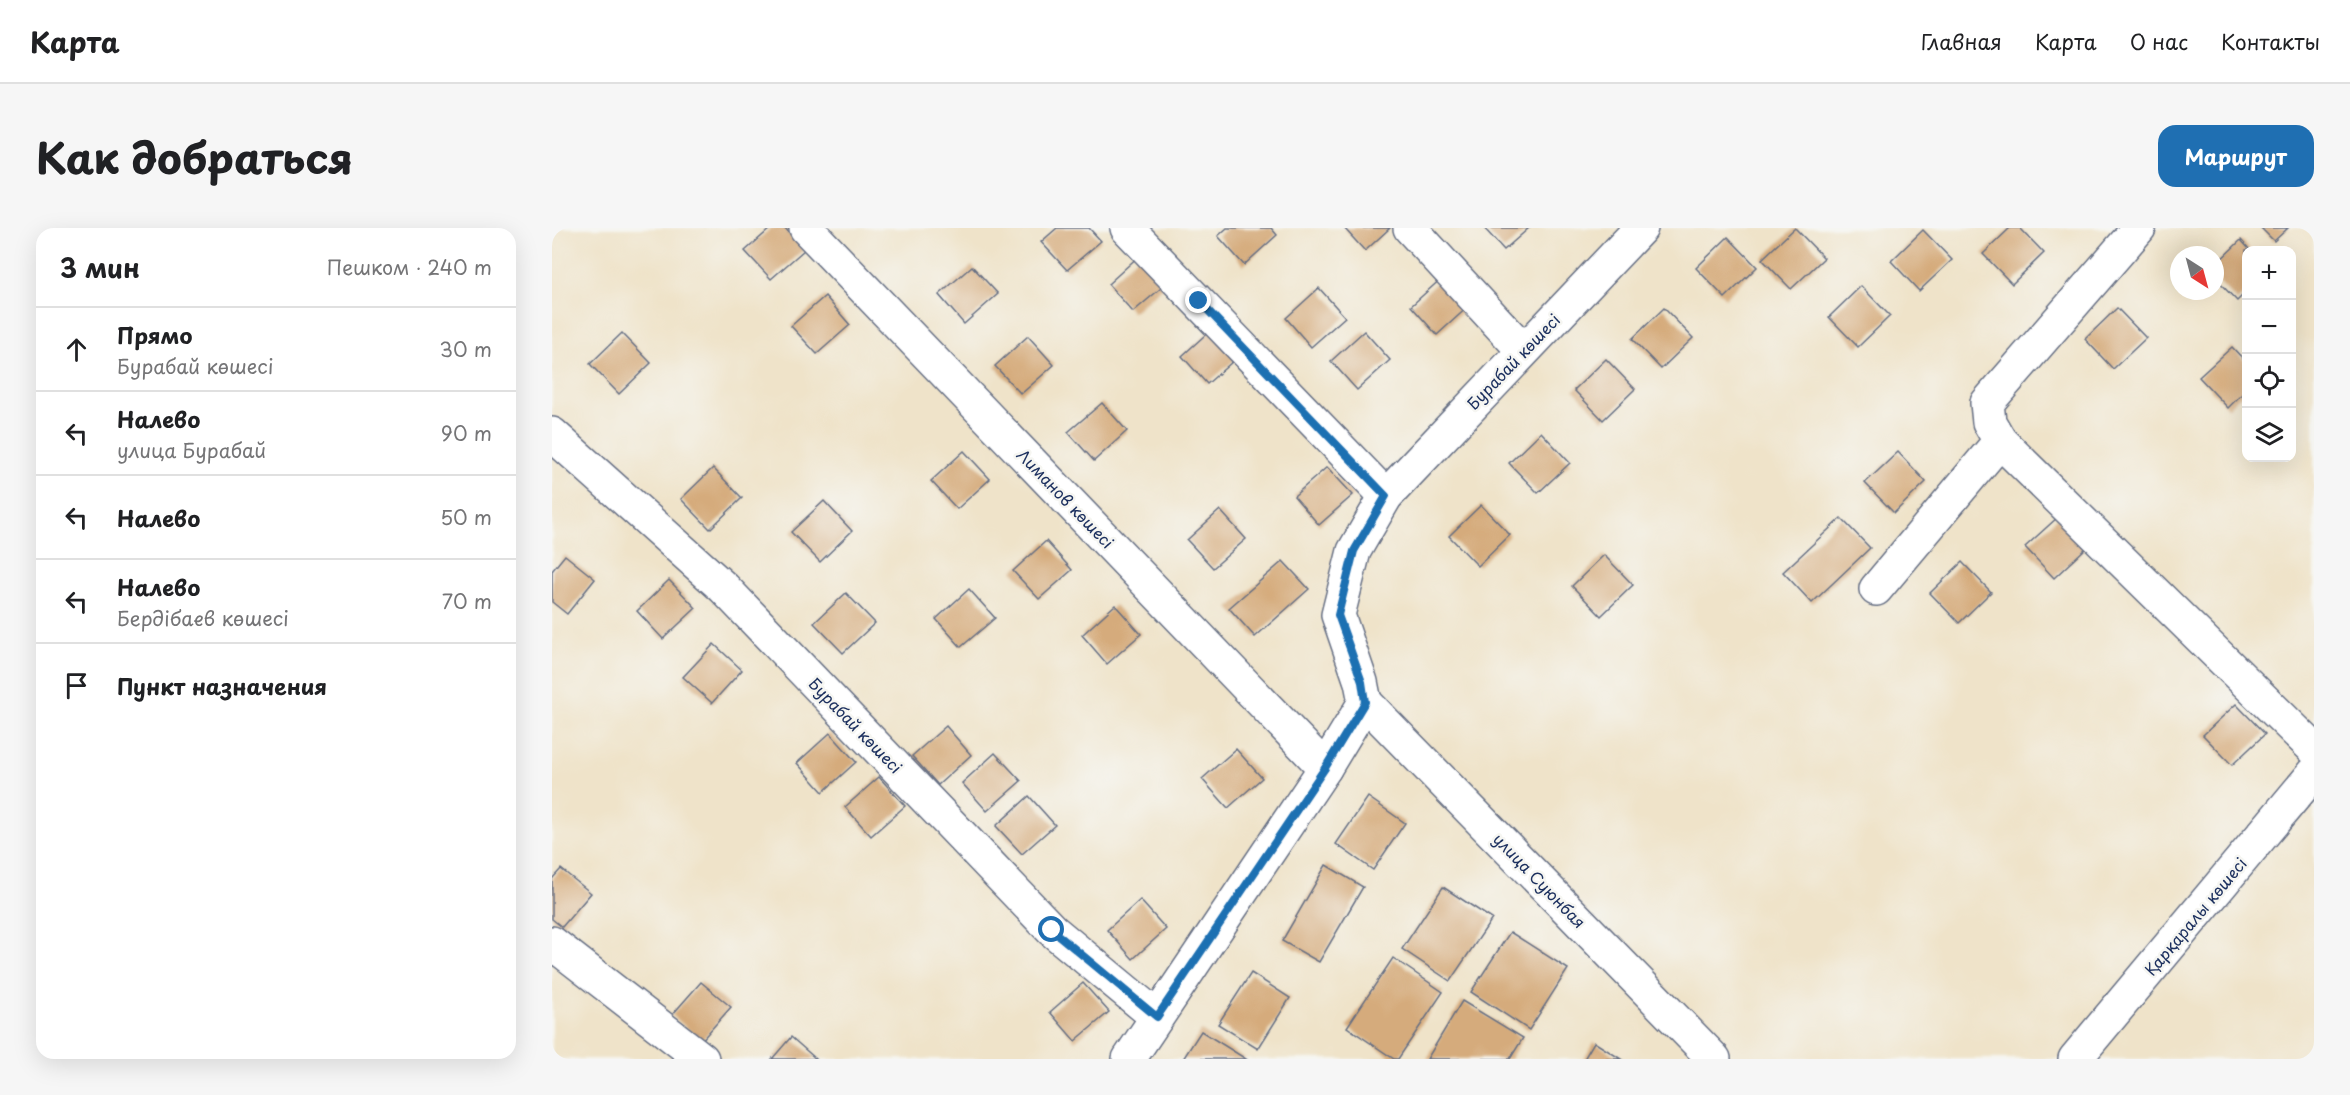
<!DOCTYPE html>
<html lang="ru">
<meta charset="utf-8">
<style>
:root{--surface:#fff;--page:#f6f6f6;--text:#202124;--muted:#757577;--line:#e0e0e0;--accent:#1f6fb2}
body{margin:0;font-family:"Playpen Sans",sans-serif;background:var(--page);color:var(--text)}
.controls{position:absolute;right:18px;top:18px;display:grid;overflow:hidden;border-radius:12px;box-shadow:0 6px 24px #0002}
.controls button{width:54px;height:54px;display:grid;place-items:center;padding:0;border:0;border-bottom:2px solid var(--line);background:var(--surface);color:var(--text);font:30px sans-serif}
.compass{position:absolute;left:1618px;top:18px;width:54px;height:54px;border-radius:50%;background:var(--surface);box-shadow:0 6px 24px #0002;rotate:144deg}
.stop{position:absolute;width:18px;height:18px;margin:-14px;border:4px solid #1f6fb2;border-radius:50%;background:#fff}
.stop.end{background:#1f6fb2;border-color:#fff;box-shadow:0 2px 6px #0008}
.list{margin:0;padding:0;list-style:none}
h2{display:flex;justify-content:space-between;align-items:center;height:78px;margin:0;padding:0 24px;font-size:26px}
h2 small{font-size:20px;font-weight:400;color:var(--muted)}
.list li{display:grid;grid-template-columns:39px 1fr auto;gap:18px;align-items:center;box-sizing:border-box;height:84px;padding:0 24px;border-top:2px solid var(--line)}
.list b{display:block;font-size:22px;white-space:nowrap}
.list p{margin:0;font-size:20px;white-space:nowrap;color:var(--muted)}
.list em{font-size:20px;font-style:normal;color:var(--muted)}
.icon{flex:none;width:33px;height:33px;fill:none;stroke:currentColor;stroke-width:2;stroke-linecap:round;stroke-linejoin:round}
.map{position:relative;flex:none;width:1762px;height:831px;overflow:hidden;border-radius:18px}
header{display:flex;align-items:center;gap:36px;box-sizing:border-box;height:84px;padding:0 30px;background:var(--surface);border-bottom:2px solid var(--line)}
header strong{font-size:28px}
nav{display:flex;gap:33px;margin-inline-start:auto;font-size:21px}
.intro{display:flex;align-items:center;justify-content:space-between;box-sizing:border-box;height:144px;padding:0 36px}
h1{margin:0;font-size:42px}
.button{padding:15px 27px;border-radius:18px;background:var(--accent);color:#fff;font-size:21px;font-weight:700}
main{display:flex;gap:36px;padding:0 36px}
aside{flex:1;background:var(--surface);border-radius:18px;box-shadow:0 6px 24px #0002}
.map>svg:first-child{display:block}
.building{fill:#d5ab7b}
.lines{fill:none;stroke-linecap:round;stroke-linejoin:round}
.minor-casing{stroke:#656e83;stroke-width:36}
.minor{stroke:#fff;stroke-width:33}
.route{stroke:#1f6fb2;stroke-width:8}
.labels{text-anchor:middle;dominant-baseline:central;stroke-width:5;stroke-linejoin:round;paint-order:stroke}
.street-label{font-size:16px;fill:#1b2f5e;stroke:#f6f6f2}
</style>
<header>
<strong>Карта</strong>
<nav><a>Главная</a><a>Карта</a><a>О нас</a><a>Контакты</a></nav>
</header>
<div class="intro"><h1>Как добраться</h1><a class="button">Маршрут</a></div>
<main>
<aside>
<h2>3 мин<small>Пешком · 240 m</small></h2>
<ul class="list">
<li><svg class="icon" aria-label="ahead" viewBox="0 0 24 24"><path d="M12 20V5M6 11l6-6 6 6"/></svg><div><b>Прямо</b><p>Бурабай көшесі</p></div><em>30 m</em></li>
<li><svg class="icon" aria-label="left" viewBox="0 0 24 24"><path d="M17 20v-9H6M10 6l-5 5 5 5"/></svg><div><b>Налево</b><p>улица Бурабай</p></div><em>90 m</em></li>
<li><svg class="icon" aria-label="left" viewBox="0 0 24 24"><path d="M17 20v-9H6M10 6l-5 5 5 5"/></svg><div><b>Налево</b></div><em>50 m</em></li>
<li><svg class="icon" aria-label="left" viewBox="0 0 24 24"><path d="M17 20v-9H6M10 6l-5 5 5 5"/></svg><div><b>Налево</b><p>Бердібаев көшесі</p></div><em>70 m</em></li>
<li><svg class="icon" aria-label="arrive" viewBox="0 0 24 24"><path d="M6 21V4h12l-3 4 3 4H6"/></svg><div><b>Пункт назначения</b></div></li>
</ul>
</aside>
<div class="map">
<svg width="1762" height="831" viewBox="0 0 1762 831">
<rect width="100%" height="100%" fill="#f6f6f2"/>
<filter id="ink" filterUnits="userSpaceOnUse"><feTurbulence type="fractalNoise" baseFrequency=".0167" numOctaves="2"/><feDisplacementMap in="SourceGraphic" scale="12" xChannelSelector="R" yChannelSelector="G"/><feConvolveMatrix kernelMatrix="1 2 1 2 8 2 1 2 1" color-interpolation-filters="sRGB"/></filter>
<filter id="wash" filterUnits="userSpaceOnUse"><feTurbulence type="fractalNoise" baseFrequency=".008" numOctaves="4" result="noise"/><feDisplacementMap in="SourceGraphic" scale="24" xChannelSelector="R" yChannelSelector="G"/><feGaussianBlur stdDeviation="1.35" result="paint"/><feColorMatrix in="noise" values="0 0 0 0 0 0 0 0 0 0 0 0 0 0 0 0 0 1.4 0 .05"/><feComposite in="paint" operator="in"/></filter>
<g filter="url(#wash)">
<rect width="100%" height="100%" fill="#efe3c9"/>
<g id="blocks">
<!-- building -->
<g class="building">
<path d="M219,0H233L252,22L219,51L193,23Z"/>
<path d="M505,0H537L549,13L515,42L489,14Z"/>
<path d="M675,0H719L725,7L692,37L666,8Z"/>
<path d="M792,0H838L813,23Z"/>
<path d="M932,0H977L952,22Z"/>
<path d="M1243,0L1272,30L1239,61L1210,31Z"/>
<path d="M1458,0H1468L1492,25L1460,56L1431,26Z"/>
<path d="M1709,0H1736L1722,13Z"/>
<path d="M1371,2L1400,32L1367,63L1339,33Z"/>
<path d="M1176,9L1205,39L1173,70L1144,40Z"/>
<path d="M1689,12L1698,22H1694V64L1685,73L1663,50V37Z"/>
<path d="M589,26L615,55L581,84L556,56Z"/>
<path d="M420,38L446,66L412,96L387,67Z"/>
<path d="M892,48L918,77L885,107L859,78Z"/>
<path d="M1309,58L1338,88L1306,119L1277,89Z"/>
<path d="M767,60L793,89L759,119L734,90Z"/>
<path d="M273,68L298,97L265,126L239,98Z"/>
<path d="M1112,80L1141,110L1109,141L1080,111Z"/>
<path d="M1565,80L1594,110L1561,141L1533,111Z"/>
<path d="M663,98L689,126L655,156L630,128Z"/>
<path d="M812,103L838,132L805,162L779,133Z"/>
<path d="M70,105L99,135L67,166L38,136Z"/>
<path d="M476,108L502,137L469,166L443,138Z"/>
<path d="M1680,119L1694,134V162L1676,180L1647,149Z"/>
<path d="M1054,131L1083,161L1051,192L1022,162Z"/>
<path d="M550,175L575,203L542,233L516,204Z"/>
<path d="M989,204L1018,235L986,265L957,235Z"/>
<path d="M412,223L438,251L405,281L379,253Z"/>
<path d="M1346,224L1374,254L1342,285L1313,255Z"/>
<path d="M775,239L801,267L767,297L742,268Z"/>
<path d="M161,240L190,270L158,301L129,271Z"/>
<path d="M272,273L300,303L268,334L239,304Z"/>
<path d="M929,277L958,307L926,338L897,308Z"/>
<path d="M668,282L694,311L661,340L635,312Z"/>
<path d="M1506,289L1535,319L1502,350L1473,319Z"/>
<path d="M1289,290L1318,320L1260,375L1231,344Z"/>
<path d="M494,313L520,342L487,371L461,343Z"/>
<path d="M13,327L43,351L15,386L0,374V343Z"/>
<path d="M1052,327L1081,357L1049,388L1020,358Z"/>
<path d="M731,333L757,361L703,409L677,380Z"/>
<path d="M1410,334L1439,364L1407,395L1378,365Z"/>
<path d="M117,352L144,380L111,411L85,383Z"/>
<path d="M417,361L443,390L409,419L384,391Z"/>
<path d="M294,365L323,395L291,425L262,395Z"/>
<path d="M563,377L589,406L555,436L530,407Z"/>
<path d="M162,416L190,442L160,475L131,449Z"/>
<path d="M1684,476L1713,506L1680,537L1651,507Z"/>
<path d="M394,498L419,527L386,557L360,528Z"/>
<path d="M278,505L304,534L271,564L245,535Z"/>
<path d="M684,521L710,550L676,580L650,551Z"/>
<path d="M443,525L469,553L435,583L410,555Z"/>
<path d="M327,549L353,578L319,608L293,579Z"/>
<path d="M477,568L503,597L470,626L444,598Z"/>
<path d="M816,569L853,595L821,642L784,616Z"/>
<path d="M774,637L811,659L767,734L730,713Z"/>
<path d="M9,641L39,665L10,699L0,691V651Z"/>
<path d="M891,659L940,691L898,753L850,721Z"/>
<path d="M588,672L614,701L581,731L555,702Z"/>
<path d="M958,704L1016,741L977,802L919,764Z"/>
<path d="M841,730L891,764L846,831H842L795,799Z"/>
<path d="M699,745L738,770L706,821L666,796Z"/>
<path d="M149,754L179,779L149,813L120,787Z"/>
<path d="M531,755L557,784L523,813L498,784Z"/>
<path d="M910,773L971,810L958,831H875Z"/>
<path d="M649,803L694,831H631Z"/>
<path d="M239,809L264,831H220Z"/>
<path d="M1042,814L1069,831H1032Z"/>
</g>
</g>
</g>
<g filter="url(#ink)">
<use href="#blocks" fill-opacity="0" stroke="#656e83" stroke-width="1.5"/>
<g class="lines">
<defs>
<g id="minor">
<path d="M254,0L773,540"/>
<path d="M575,0L834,268"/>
<path d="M858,0L971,122"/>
<path d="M0,206L172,360L500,702L605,789"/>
<path d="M1448,213L1762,521"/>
<path d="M1324,361L1448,213L1437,194L1435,175L1587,0"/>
<path d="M813,474L809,454L786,387L802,323L834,268L1089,0"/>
<path d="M813,474L1162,831"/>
<path d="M0,715L150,831"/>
<path d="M577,831L773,540L813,474"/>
<path d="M1523,831L1762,545"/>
</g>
</defs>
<!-- minor casing -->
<use href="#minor" class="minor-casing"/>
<!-- minor -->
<use href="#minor" class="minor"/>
</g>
</g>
<g class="lines" filter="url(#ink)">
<!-- route -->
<path class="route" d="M500,702L605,789L773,540L813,474L810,454L786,387L802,323L834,268L647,73"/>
</g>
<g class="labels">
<!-- street labels -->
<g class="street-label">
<text transform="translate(961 133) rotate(-46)">Бурабай көшесі</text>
<text transform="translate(514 270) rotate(46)">Лиманов көшесі</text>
<text transform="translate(304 497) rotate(46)">Бурабай көшесі</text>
<text transform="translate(988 652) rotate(46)">улица Суюнбая</text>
<text transform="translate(1643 688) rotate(-50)">Қарқаралы көшесі</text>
</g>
</g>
</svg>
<div class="controls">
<button>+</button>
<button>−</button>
<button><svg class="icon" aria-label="locate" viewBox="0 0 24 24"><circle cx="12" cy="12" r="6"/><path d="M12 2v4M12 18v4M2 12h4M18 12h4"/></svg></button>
<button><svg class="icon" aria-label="layers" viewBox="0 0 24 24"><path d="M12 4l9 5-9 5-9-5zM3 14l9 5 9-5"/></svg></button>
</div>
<svg class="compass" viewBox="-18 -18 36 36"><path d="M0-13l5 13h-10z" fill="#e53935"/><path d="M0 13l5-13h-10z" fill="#757577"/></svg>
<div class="stop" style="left:500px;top:702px"></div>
<div class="stop end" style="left:647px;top:73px"></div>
</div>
</main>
